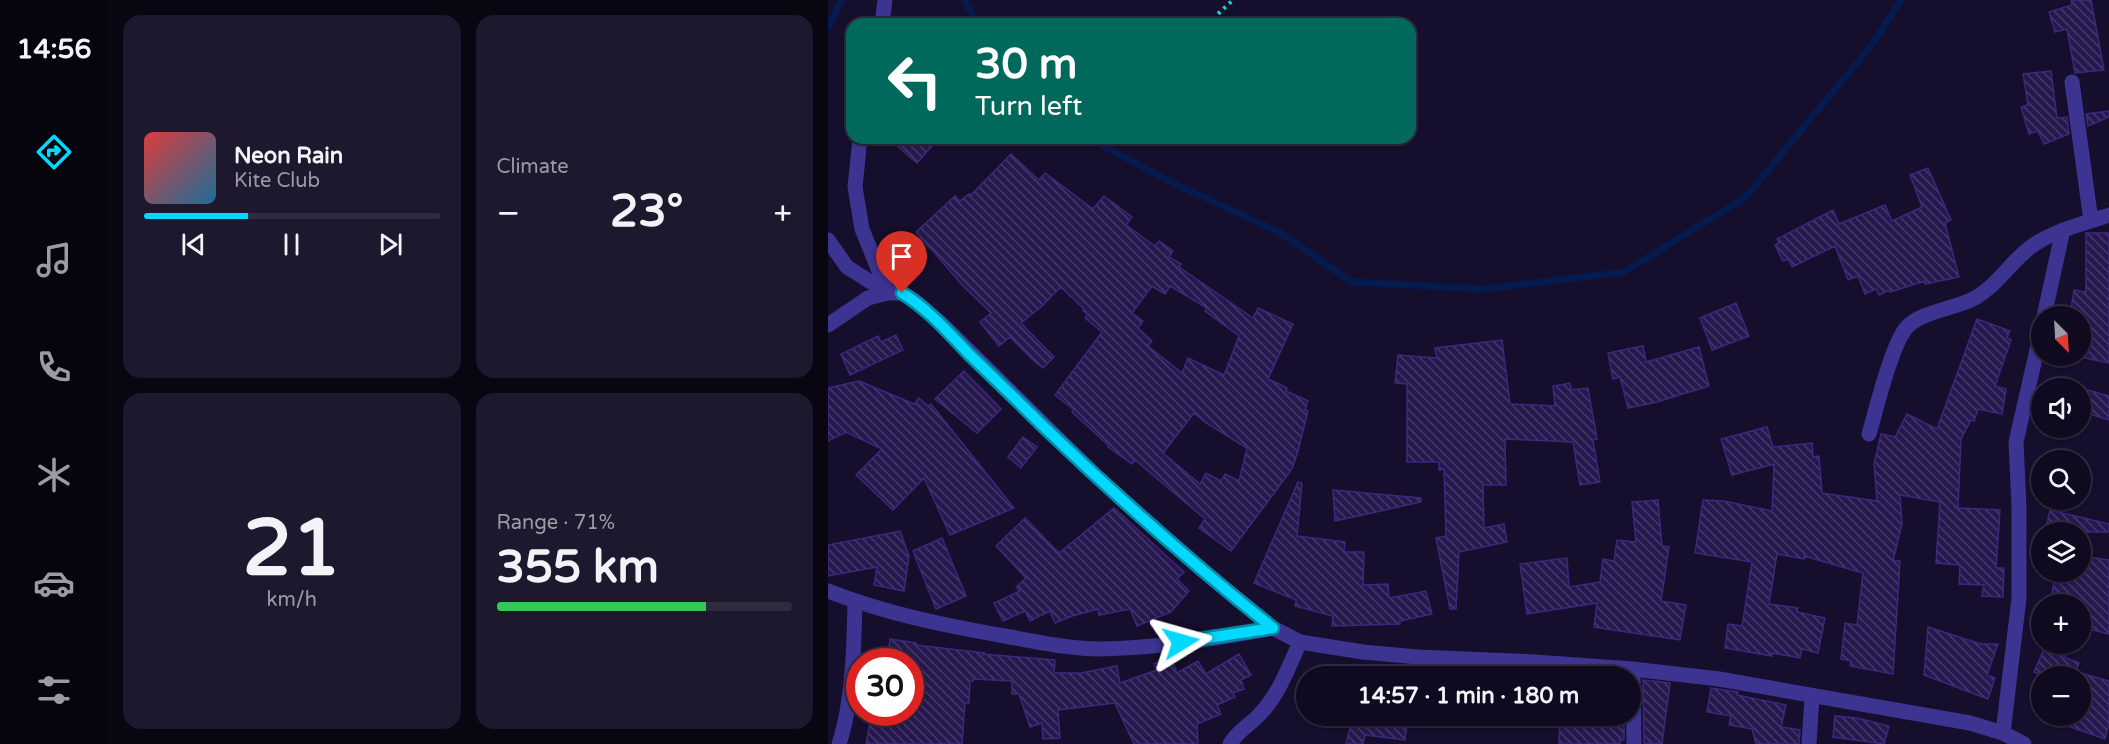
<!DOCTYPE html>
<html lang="en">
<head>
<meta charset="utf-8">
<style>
  :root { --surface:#100a21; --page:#1e182e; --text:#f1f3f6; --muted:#9c9aa5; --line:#302b3f; --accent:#05d8ff }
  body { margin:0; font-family:"Varela Round",sans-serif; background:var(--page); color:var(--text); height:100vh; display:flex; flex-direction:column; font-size:22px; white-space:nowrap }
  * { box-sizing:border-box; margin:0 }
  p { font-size:20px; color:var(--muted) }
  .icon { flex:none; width:33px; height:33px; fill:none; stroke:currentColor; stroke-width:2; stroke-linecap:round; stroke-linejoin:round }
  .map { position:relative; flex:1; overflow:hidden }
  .drawer { display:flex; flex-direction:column; gap:15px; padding:15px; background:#090612; width:720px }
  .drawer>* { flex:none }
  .guide { position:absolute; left:18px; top:18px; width:570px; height:126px; border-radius:18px; box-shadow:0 2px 4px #0004,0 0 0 2px var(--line); background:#00695c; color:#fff; overflow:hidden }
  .needle { width:39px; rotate:156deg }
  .tools { position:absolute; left:1203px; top:306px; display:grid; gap:12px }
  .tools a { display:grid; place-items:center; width:60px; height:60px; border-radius:50%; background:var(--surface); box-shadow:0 2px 4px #0004,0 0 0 2px var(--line); font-size:30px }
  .speed { position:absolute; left:18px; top:648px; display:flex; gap:12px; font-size:30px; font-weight:700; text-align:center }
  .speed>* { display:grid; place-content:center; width:78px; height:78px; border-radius:50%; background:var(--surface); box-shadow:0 2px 4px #0004,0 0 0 2px var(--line); line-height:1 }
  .speed .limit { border:9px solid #d22; background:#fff; color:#111 }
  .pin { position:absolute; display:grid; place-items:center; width:51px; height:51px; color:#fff; margin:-62px -26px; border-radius:50% 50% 50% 0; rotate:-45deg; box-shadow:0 0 6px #0007 }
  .pin .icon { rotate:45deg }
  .me { position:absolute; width:66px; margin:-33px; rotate:82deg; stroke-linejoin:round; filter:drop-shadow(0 0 4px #0008) }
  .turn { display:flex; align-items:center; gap:21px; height:126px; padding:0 30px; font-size:27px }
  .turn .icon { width:78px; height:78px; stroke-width:2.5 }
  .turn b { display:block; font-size:42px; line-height:51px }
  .big { font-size:45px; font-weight:700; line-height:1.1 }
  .drawer .tile { flex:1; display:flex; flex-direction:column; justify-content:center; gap:9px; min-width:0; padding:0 21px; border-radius:18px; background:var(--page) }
  .drawer .dial { align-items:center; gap:0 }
  .dial b { font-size:78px; line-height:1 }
  .song { display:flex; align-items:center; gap:18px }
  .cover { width:72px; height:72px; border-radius:9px; background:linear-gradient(135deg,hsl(0 70% 55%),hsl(200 70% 35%)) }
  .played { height:6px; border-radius:3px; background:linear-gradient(90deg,var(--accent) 35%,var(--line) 35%) }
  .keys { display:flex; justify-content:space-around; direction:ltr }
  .heat { display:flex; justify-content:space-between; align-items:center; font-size:33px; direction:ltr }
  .charge { height:9px; border-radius:4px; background:linear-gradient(90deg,#34c759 71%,var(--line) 0) }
  .drawer .tiles { flex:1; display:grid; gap:15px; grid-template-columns:repeat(2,1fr) }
  .trip { position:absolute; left:468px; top:666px; width:345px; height:60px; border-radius:30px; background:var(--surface); box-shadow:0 2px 4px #0004,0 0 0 2px var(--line); font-weight:700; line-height:60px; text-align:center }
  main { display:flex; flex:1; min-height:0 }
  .tab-bar { display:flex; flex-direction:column; width:108px; justify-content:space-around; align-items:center; background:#06040d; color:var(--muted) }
  .tab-bar .icon { width:42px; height:42px }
  .tab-bar .on { color:var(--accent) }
  .tab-bar b { font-size:27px; color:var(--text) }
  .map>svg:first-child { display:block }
</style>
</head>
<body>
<main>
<nav class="tab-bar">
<b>14:56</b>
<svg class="icon on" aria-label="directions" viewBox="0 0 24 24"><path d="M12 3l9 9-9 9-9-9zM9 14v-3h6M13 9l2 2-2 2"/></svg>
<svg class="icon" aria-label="music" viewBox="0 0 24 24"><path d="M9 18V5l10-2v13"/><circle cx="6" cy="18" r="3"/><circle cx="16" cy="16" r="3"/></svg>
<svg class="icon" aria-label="phone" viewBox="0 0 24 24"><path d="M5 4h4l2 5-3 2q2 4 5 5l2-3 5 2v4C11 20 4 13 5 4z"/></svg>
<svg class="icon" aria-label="climate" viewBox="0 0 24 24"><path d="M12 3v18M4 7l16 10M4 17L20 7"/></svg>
<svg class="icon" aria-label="car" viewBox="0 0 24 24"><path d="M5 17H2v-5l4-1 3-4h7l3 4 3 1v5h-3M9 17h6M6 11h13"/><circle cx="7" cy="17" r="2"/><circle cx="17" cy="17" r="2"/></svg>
<svg class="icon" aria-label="filters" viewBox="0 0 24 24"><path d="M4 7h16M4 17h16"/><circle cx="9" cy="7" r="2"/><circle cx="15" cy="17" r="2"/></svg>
</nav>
<section class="drawer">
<div class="tiles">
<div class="tile">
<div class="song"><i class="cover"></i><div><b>Neon Rain</b><p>Kite Club</p></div></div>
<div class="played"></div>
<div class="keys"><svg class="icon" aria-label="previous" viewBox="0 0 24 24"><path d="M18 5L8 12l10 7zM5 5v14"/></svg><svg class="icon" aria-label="pause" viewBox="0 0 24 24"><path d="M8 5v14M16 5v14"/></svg><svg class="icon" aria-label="next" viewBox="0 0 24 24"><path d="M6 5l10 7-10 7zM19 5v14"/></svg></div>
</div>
<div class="tile"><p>Climate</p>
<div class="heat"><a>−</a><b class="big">23°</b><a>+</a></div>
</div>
<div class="tile dial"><b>21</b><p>km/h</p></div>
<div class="tile"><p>Range · 71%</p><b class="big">355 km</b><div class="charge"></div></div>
</div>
</section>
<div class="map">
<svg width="1281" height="744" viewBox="0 0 1281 744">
  <defs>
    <pattern id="building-back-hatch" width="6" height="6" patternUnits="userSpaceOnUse" patternTransform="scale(1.5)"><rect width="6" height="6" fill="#26184f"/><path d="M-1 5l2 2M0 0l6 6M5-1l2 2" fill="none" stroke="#453969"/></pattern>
  </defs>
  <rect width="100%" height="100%" fill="#150e2c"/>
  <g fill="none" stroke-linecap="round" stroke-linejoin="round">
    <path stroke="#051b4e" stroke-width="7" d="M137,0L149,24
      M0,27L14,0
      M260,138L345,183L451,232L524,282L658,289L796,272L918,197L1046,42L1073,0"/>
  </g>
  <path fill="url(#building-back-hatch)" stroke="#3d277d" stroke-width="1.5" fill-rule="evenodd" d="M1243,0H1263L1276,70L1247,73L1239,29L1227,32L1221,12L1244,5Z
    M1223,71L1229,118L1239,117L1241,134L1216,144L1210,131L1201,134L1193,107L1200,105L1195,74Z
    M1281,111V117L1260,126L1258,114Z
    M60,138H111L89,163Z
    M183,154L211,180L217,173L265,209L276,196L304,217L298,225L327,246L331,241L345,251L341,257L353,264L351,267L425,318L430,308L465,324L440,379L459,388L458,391L480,401L477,410L480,411L470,451L464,469L403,551L371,528L377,519L307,460L304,464L280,447L281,446L244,412L246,410L227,395L274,332L257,318L260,314L255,311L256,309L233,287L213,307L193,323L226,357L215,368L207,362L182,337L171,346L152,322L163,313L134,285L105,251L92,239L93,238L88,232L127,196L132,201L141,194L143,195ZM324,286L337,294L342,286L379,308L377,311L411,336L396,375L360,358L354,373L320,346L324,341L310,328L315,321L304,313ZM366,413L378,423L419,448L411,481L397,474L393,481L378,473L372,484L335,453Z
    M1100,168L1123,220L1117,223L1131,277L1097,284V281L1062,292L1061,290L1051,295L1048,289L1037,294L1030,276L1020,280L1007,246L964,267L960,259L955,261L947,245L951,243L949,239L1005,210L1011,224L1057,205L1064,221L1094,207L1082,175Z
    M1258,233H1281V363L1252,357V316H1242L1246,290L1258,292Z
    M908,303L921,336L884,350L872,318Z
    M1149,319L1182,331L1179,338L1183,340L1167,386L1178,389L1174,414L1150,409L1146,421L1143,420L1133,439L1130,508L1172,510L1168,568H1176L1175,597L1154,596L1156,585L1131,584L1132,565L1108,563L1112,502L1072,495L1074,524L1065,561H1072L1065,674L1022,666L1023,661L1013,659L1017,623L1029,625L1035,573L976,556V559L949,554L941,604L970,608L969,612L997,618L990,653L974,649L972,658L944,653V656L897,648L900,624L914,626L924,562L867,553L875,500L896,501L944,511L946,464L904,475L893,439L939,427L945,447L984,443L985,457L991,456L994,493L1049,501L1046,464L1053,434L1067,437L1079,414L1109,429Z
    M68,335L75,350L22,375L13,354L50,336L53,342Z
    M674,340L682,404L727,406L725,386L742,383L743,390L760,388L769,439L765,440L772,482L752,485L745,442L677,439L678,485H655L656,528L676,524L679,542L631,552L628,609H622L608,538L618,536L616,469L611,470V462H579V384L567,383L570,355L609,358L607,348Z
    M815,346L818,362L871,347L881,386L829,402L800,408L792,377L785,379L780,353Z
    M136,371L173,409L149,433L107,399Z
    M31,381L86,404L91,398L100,406L103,404L186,508L122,535L96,478L65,510L28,475L54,449L18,432L0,441V388Z
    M1252,388L1281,396V420L1252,411Z
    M195,437L209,447L193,468L180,457Z
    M470,482L474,483L469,536L517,542L516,552H536L535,585L560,584L561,598L598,591L604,614L572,621V624L504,626L505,616L467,606L468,600L426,583Z
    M505,490L593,498V502L507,521Z
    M830,500L834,546L841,547L833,601L858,605L852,640L766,627L769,603L699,614L692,564L739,558L741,587L772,582L775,559L786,561L789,540L808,542L804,502Z
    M286,508L356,572L349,579L361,591L343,612L309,626L302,609L271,615L270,609L244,616L227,623L222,611L202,621L197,611L175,621L166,603L192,591L188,587L198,578L168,546L197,518L231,553Z
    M1222,510L1281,524V532H1217Z
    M72,531L81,556L76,591L46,585L49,567L0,576V545Z
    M114,538L138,596L108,609L85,551Z
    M1252,556L1281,560V634L1252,627V604H1223L1227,572H1252Z
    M1100,627L1153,644H1170L1159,675L1167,678L1160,699L1096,675Z
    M62,639L88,643V645L157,653L154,654L227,660L226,673H253L289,666L292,683L329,670L326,664L343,657L349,673L370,661L378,674L411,654L423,675L413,680L416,689L405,693L407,697L389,705L393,714L369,724L370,744H306L287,703L230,710L232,738L215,739L214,723L202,727L191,694H184V681L145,679V681H142L141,703H137L134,744H38L44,712H82V662H59Z
    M1218,644H1242L1236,657L1251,663L1246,676H1217L1206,672Z
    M1252,673L1281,681V723L1277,739L1217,718L1218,716H1252Z
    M815,680L842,683L834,744L816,743Z
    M883,688L910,692L909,695L958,705L953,727L972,730L971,744H928L924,729L901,725L903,716L879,712Z
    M525,716H580L577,740L537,735L535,744H518Z
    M732,716H796V740H792V744H731Z
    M1007,716L1029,718L1061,726L1056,744L1005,737Z"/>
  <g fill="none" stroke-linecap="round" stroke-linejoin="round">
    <path stroke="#22c9c9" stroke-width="4" stroke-dasharray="3 4.5" stroke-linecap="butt" d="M379,24L405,0"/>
    <path stroke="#3c3490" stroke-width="15" d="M54,24L57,0
      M1244,82L1263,221
      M32,138L27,187L34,229L60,293
      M0,240L19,267L60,293
      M1216,316L1235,230
      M0,325L40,298L60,293H74L87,301L116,326L269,477L373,569L445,628L472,642L535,652L590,657L707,662L805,669L891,679L1142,723L1175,733L1196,744
      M1041,434C1048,410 1064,343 1079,327C1094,311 1127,309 1147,298C1170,285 1183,261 1204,246C1227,230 1255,224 1281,215
      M0,591C58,614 120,626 182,637C211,642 242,649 272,649C330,648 389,639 445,628
      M805,669L806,744
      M1175,733L1191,598V508L1188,442L1214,328
      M11,744C25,702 26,646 27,602
      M402,744C410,730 421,726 431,715C451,695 461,666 472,642
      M981,744L984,697"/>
  </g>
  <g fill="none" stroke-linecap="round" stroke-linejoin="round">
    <defs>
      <path id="route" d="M74,293C100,309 120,332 141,354C166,378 191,402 216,427C289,497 366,565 445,628L353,642"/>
    </defs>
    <use href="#route" stroke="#038ca6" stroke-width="15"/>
    <use href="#route" stroke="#05d8ff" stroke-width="10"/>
  </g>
</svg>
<div class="tools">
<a><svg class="needle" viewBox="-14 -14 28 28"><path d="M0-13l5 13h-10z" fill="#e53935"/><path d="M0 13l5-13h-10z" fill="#9c9aa5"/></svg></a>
<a><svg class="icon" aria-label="sound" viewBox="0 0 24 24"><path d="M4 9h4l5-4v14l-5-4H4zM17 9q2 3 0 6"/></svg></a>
<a><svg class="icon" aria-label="search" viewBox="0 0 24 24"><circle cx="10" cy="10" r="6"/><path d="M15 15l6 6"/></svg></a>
<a><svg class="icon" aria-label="layers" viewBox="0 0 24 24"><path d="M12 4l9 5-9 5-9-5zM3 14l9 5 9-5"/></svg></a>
<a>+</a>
<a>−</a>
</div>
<div class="speed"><div class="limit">30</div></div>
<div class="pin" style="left:74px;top:293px;background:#d93025"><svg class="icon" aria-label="arrive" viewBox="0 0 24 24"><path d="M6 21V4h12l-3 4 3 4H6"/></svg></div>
<svg class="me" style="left:353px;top:642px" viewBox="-20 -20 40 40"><path d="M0-17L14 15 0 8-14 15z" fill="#05d8ff" stroke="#fff" stroke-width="4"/></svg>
<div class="trip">14:57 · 1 min · 180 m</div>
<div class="guide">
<div class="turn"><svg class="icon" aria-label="left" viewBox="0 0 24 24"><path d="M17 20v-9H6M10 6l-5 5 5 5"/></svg><div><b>30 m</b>Turn left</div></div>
</div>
</div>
</main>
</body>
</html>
